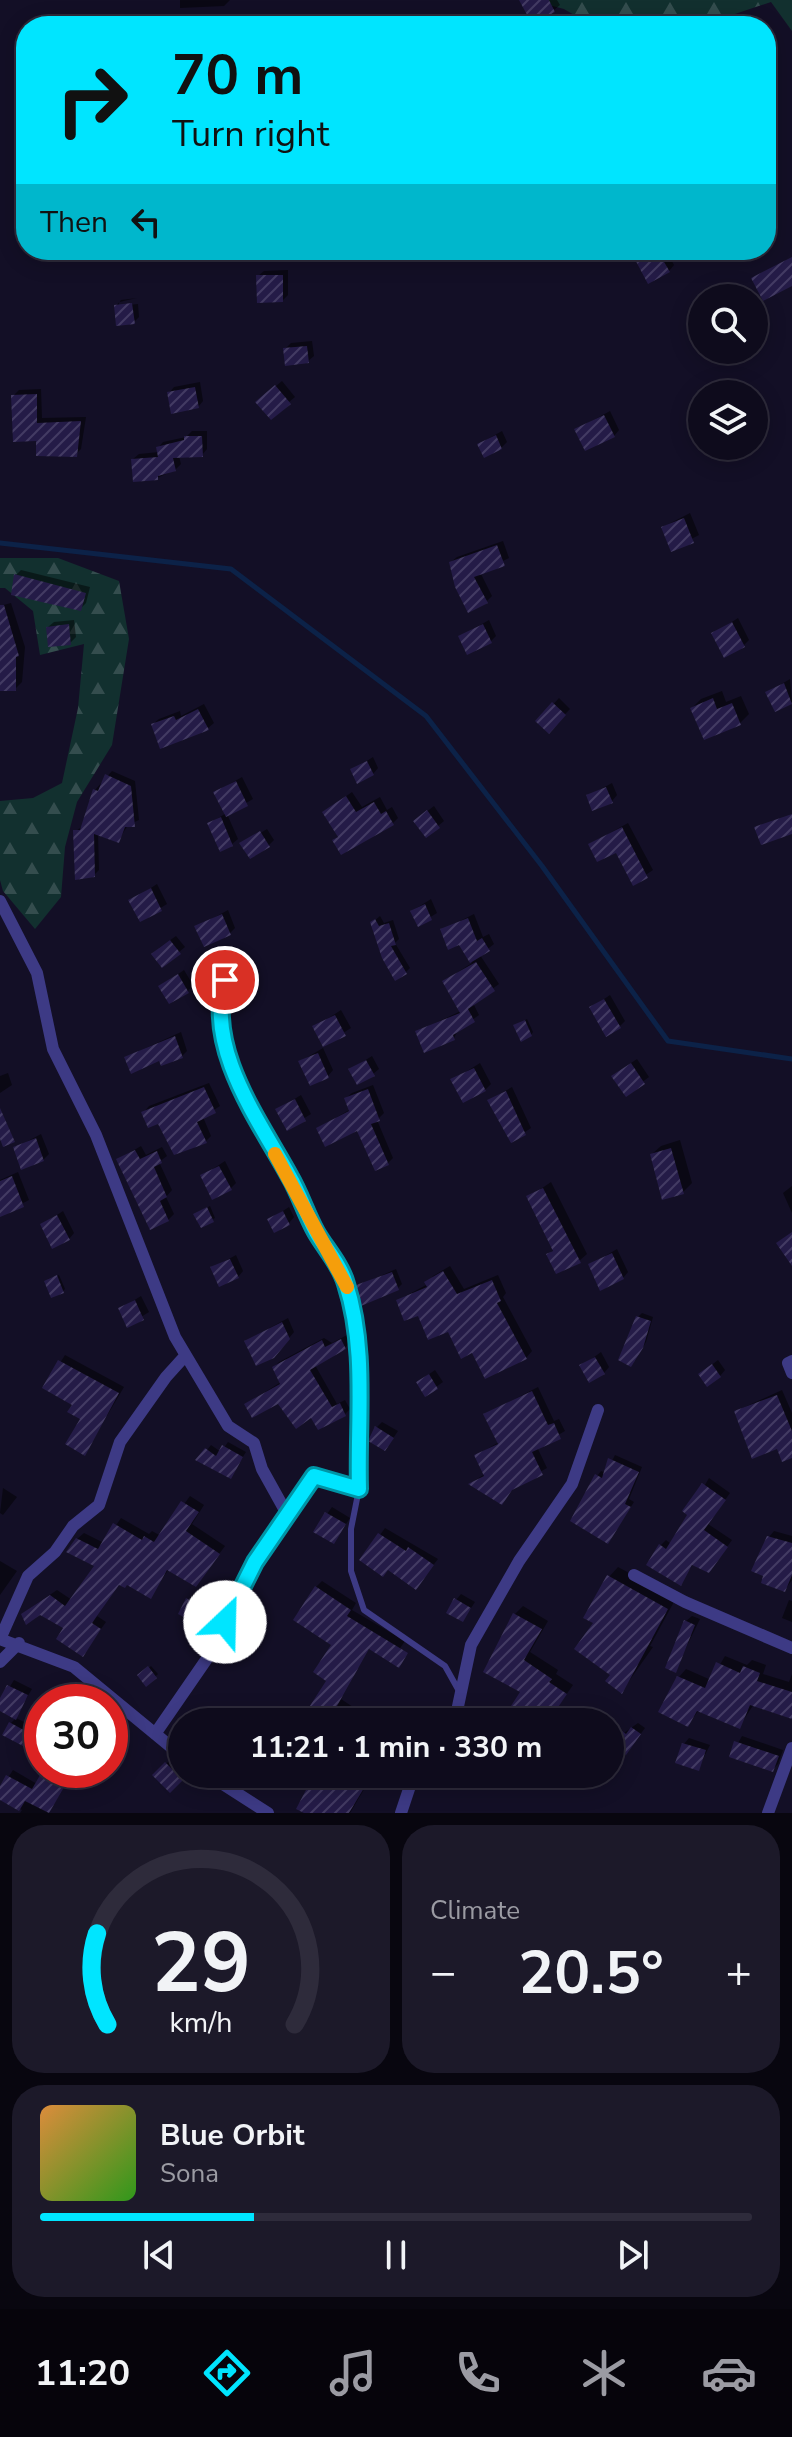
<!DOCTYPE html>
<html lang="en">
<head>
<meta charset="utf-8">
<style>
  :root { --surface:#0e0b1c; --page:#1c1929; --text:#f1f3f6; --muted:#9b9ba3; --line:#2e2b3b; --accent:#00e5ff }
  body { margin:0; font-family:"Nunito Sans",sans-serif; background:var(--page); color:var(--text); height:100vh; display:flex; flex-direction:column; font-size:30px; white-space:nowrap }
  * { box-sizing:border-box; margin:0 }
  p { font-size:26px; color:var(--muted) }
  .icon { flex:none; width:44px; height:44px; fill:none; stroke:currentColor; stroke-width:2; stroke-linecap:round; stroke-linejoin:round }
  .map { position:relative; height:1813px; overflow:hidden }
  .details { display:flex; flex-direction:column; gap:12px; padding:12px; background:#08060f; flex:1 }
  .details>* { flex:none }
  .hud { position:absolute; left:16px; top:16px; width:760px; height:244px; border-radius:32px; box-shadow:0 4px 20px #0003,0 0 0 2px var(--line); background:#00e5ff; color:#111; overflow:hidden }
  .fabs { position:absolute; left:688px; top:284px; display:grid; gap:16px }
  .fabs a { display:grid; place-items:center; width:80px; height:80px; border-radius:50%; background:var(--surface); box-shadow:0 4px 20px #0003,0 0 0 2px var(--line); font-size:40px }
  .speed { position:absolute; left:24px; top:1684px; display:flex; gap:16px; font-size:40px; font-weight:700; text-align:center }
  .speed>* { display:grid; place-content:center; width:104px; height:104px; border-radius:50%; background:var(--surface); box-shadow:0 4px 20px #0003,0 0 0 2px var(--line); line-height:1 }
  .speed .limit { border:12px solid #d22; background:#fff; color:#111 }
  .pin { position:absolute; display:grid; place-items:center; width:68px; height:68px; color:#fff; margin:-34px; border:4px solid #fff; border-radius:50%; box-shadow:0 2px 8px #0007 }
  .me { position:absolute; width:88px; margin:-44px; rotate:24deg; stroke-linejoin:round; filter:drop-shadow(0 0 6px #0008) }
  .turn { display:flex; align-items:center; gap:28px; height:168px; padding:0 24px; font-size:36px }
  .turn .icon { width:104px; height:104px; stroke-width:2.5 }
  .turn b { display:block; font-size:56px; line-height:68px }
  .then { display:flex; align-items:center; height:76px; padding:0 24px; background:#0003; gap:16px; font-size:30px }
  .big { font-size:60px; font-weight:700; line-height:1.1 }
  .details .card { flex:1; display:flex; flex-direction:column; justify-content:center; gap:12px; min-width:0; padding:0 28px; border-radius:32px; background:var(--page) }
  .details .dial { align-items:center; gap:0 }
  .dial svg { height:208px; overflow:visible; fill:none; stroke:var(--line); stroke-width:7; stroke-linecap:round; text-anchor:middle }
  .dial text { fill:var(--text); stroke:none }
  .song { display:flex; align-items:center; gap:24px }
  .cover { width:96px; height:96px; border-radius:12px; background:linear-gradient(135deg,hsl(30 70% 55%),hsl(110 70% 35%)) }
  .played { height:8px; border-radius:4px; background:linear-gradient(90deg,var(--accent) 30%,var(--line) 30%) }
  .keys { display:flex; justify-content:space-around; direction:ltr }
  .heat { display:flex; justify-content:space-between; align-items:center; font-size:44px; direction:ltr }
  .details .tiles { flex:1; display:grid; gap:12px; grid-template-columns:1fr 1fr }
  .card:last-child { grid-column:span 2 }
  .trip { position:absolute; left:168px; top:1708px; width:456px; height:80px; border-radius:40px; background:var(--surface); box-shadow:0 4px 20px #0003,0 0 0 2px var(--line); font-weight:700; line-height:80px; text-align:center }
  .tab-bar { display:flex; height:128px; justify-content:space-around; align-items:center; background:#06040b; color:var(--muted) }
  .tab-bar .icon { width:56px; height:56px }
  .tab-bar .selected { color:var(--accent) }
  .tab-bar b { font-size:36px; color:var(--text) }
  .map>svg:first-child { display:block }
</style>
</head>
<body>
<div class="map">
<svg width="792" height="1813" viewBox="0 0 792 1813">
  <defs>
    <pattern id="forest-firs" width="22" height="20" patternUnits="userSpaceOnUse" patternTransform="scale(2)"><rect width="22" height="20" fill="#12302f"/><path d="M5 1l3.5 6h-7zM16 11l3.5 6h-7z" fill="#344d4e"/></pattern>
    <pattern id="building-hatch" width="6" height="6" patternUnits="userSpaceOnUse" patternTransform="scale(2)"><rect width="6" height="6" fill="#241b47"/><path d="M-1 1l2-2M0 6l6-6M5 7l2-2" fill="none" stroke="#433b63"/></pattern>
  </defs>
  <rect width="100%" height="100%" fill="#130f26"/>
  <path fill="url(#forest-firs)" d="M530,0H792V31L771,2L699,26H593L564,9Z
    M0,558H58L119,581L129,639L112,745L77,802L65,847L61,897L35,929L3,891L0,880V801L33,798L62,783L78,708L84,644L40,655L33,611L5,588H0Z"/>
  <path fill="#0007" d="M180,0H230L224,6L180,8Z
    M526,0H557L560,5L554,10Z
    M386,19H408V26H380Z
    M280,250H306L280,255Z
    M520,250H546L524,260Z
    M632,250H666L674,265L669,271Z
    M288,270V295L283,300L258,276L264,271Z
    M137,298L119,302V306L138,304L139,317L134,322L116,306L121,300Z
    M312,341L314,356L308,361L285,349L291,343Z
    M282,381L295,397L289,402L264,396Z
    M200,382L203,401L198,407L169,393L174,387Z
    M41,389L42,418L86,417L81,449L76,454L38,439L13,396L19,390Z
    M610,411L619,430L614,436L577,429Z
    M192,431H207V449L202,455L179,456L181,464L175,470L157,478L133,459L139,454L159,452L158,448L163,442L186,437Z
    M502,431L507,442L501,448L479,444Z
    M690,513L699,535L672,549L663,527Z
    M503,541L509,558L480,572L492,596L487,601L451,562L457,557Z
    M21,570L90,587L86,603L80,609L16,575Z
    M11,603L25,647L22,682L15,689H0V606Z
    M738,618L749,640L744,645L713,634Z
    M74,620L76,637L70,643L48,627L54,622Z
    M489,620L496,636L490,642L461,636Z
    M790,679L792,702L776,709L768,692Z
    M722,691L726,702L741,696L749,714L740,723L692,708L701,699Z
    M559,698L570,709L549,731L538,721Z
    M204,704L214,723L208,728L153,724L159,719L180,711L181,716Z
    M373,757L378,768L373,774L353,770Z
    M112,771L135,781L139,820L128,825L118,841L98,833L99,870L94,875L76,831L83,826L95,790Z
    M242,777L253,799L227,814L238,839L232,844L210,824L226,813L216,792Z
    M612,783L617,795L612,801L588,796Z
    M352,792L362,807L380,797L387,810L392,807L398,818L393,823L335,840L340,835L324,812Z
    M434,806L444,821L427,835L421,816Z
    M628,823L653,870L634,883L616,850L590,844Z
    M267,829L274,840L268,846L246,842Z
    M157,884L167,904L141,920L131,901Z
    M431,899L437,913L419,924L412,911Z
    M228,910L235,928L230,933L197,927Z
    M474,914L483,937L489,934L494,944L480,955L499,984L473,1003L479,1015L458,1030L454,1038L418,1031L461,1011L444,981L472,963L460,943L442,930Z
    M380,916L384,923L393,920L399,939L395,943L410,968L406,972L373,922Z
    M176,936L185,947L179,952L159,948Z
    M184,970L193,985L188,991L161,986Z
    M610,995L625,1021L620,1026L591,1008Z
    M341,1010L351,1028L324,1045L315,1027Z
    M527,1019L533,1032L531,1035L518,1024Z
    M181,1032L187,1051L182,1056L126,1057Z
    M323,1048L333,1070L328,1076L301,1061Z
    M372,1056L379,1069L373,1074L351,1069Z
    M637,1059L649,1077L626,1094L619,1071Z
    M480,1063L491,1084L485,1090L453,1080Z
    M8,1073L12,1085L0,1093V1076Z
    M209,1083L220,1106L203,1117L211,1136L206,1141L144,1112L149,1106Z
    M373,1085L384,1113L377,1120L393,1158L388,1163L358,1128H318L351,1109L346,1098L352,1093Z
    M512,1087L531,1128L512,1141L490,1100Z
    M301,1095L311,1114L288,1128L278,1109Z
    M41,1134L49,1154L43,1160L15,1148Z
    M680,1140L692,1183L683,1192L652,1154L661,1146Z
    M141,1146L146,1155L162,1147L167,1156L159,1162L172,1190L166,1197L174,1214L168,1220L119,1159Z
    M225,1161L236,1183L230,1189L202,1176Z
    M18,1172L29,1200L0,1215V1180Z
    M551,1182L587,1254L579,1261L549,1254L554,1249L529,1197Z
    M792,1186V1213L783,1193Z
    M210,1206L215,1218L201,1226L198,1212Z
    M289,1207L294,1217L289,1223L269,1220Z
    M63,1211L74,1233L69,1239L42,1225Z
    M617,1249L628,1272L623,1278L590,1265Z
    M236,1255L243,1271L238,1277L213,1268Z
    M450,1266L464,1289L498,1275L506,1293L503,1297L532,1351L526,1358L473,1350L449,1329L398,1300L428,1284L433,1276Z
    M396,1269L402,1284L398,1288L358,1286Z
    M59,1275L65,1289L63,1291L48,1279Z
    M141,1296L149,1312L128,1325L120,1309Z
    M642,1313L653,1317L646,1342L635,1361L638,1317Z
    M288,1318L294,1332L279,1350L246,1341Z
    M347,1335L350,1342L345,1348L315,1365L337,1404L345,1400L350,1409L345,1414L312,1415L278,1401L246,1404L281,1382L274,1367L279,1362L324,1338L332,1343Z
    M601,1352L609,1367L604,1373L582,1366Z
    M65,1355L124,1387L85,1453L82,1419L75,1404L45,1387Z
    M718,1360L725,1370L720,1376L700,1374Z
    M435,1370L443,1382L426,1394L418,1382Z
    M538,1387L554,1421L559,1419L565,1431L537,1447L547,1468L514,1486L502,1502L471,1483L485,1474L477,1455L499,1442L486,1414Z
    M782,1390L792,1413V1456L736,1411Z
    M382,1422L398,1431L390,1443L377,1427Z
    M228,1442L246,1452L230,1477L207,1450L211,1445L221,1452Z
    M615,1455L642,1467L629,1499L634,1502L608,1542L597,1476L601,1471L606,1473Z
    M709,1478L730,1493L708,1524L732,1540L714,1565L694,1563L680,1583L660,1546L666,1540L671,1544Z
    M3,1488L17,1497L3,1515L0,1513Z
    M190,1496L204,1505L192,1524L225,1546L202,1577L169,1569L150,1596L127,1583H120L97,1616L106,1622L83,1654L66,1628L29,1609L57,1590L72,1600L97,1565L77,1539L84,1533L104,1543L121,1518L149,1534L152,1531L161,1536Z
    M332,1507L350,1518L334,1542L315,1531Z
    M385,1528L438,1559L421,1581L362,1560Z
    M774,1531L792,1536V1580L785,1590L769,1537Z
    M0,1561L17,1571L0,1595Z
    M618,1567L676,1598L650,1646L653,1647L622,1691L612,1674L609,1577Z
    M322,1581L356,1603L352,1610L405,1641L396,1654L370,1647L341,1699L359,1711L351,1722H323L334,1644L316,1587Z
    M194,1593L216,1605L202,1625L180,1614Z
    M461,1594L475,1602L463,1620L456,1600Z
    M789,1600L792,1601V1622L782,1618Z
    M523,1606L548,1621L530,1652L558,1670L556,1674L573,1685L547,1722H538L523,1692L515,1614Z
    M692,1616L700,1619L675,1670L686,1621Z
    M725,1656L747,1665L752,1660L766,1665L763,1674L789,1682L792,1674V1716L754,1704L739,1727L699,1710L688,1725L679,1677L686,1669L711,1680Z
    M151,1666L158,1674L147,1684L140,1676Z
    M14,1680L32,1689L15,1717L0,1709V1703Z
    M273,1710L290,1722H263Z
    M16,1718L42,1731V1758L35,1754L36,1751L11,1723Z
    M638,1723L645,1728L631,1747L624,1733Z
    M742,1736L783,1750L778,1764L772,1770L731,1756Z
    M689,1738L710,1745L698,1769L684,1744Z
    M172,1758L182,1768V1774H186L170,1790L155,1775Z
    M13,1770L37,1784L45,1770H57L70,1778L48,1813H20L22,1810L0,1797V1790Z
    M290,1774H368L372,1776L350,1813H307L310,1787Z"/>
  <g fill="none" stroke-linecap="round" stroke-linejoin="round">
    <path stroke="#0c2248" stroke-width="5" d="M0,543L231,569L426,716L542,866L668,1041L792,1059"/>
  </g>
  <path fill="url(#building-hatch)" d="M519,0H549L555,12L532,24Z
    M630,250H657L670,272L648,284Z
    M792,257V286L763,301L751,278Z
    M256,275H283V302L257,303Z
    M132,303L135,324L116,326L114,305Z
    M307,346L309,363L285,366L283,348Z
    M275,385L291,404L271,420L255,402Z
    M195,387L199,408L171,414L167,392Z
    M37,394V423L81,421L77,457L36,456V441L13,442L11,395Z
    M604,415L615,437L585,451L574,429Z
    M496,435L502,449L484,458L477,444Z
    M184,436H202L203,457L173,458L176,471L158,476V480L133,482L131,459L158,457L156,447L184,440Z
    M684,518L694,543L671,552L661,527Z
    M497,545L505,566L474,577L488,603L468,613L455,587L449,562Z
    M14,574L86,593L81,611L11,595Z
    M0,605H4L19,656L16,657V691H0Z
    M732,622L745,647L724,658L711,633Z
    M69,624L71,645L48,647L46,627Z
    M483,624L492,643L467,655L458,636Z
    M784,683L792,704L775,712L765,692Z
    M713,698L717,709L732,703L741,725L704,740L690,708Z
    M552,702L566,715L549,734L535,721Z
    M198,709L209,730L160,749L151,724L174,716L176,720Z
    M367,761L374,775L357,784L350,769Z
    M105,774L131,786L135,827H125L119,843L94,834L95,877L75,880L73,830H80L93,789L98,791Z
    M236,781L248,806L226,817L213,792Z
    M606,787L613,803L592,811L586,795Z
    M346,796L356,812L374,802L381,814L386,811L394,825L341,855L332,840L338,837L322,812Z
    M427,810L440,828L426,838L413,821Z
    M792,814V834L761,845L754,827Z
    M221,817L233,846L220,852L207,823Z
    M622,827L648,878L633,886L616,853L597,862L588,844Z
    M260,831L270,847L250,859L239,843Z
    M151,888L162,911L140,922L128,900Z
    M425,904L432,920L418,927L410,911Z
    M222,914L231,935L204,947L194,926Z
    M468,918L477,941L482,938L490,951L470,963L459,945L448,950L440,929Z
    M375,919L379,926L389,923L396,945L391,946L407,974L395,981L382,958L370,922Z
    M170,940L181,954L162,968L151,954Z
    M476,962L495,991L465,1011L468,1009L475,1022L453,1035L455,1040L424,1053L415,1031L460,1013L442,981Z
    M178,974L189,993L169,1004L158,986Z
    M604,999L621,1028L606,1037L589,1007Z
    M335,1015L346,1036L323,1047L312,1026Z
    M525,1020L532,1036L521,1042L513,1025Z
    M175,1036L183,1058L161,1066L159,1061L131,1074L124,1057Z
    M318,1053L329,1078L310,1086L298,1061Z
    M366,1060L375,1076L357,1085L348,1069Z
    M631,1063L645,1084L626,1097L611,1076Z
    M474,1068L486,1091L463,1103L450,1079Z
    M204,1087L216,1113L197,1122L207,1143L174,1155L158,1124L148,1128L141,1112Z
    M368,1089L380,1121L371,1124L389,1165L375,1171L357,1131L325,1147L316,1128L349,1111L344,1098Z
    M506,1091L526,1135L511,1143L487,1100Z
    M295,1099L306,1121L287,1131L275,1109Z
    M0,1108L15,1142L3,1147L0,1139Z
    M36,1138L44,1161L21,1170L13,1147Z
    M671,1148L684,1194L662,1200L650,1154Z
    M135,1150L140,1159L157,1151L162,1163L154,1167L167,1197L160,1201L169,1221L150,1230L116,1159Z
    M219,1166L232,1190L212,1200L200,1175Z
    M12,1176L24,1207L0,1217V1181Z
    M543,1188L581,1263L556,1274L546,1254L553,1251L526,1196Z
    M207,1207L214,1222L201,1228L193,1214Z
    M283,1211L290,1225L274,1233L267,1219Z
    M57,1215L70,1240L52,1249L40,1224Z
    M792,1232V1266L776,1243Z
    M612,1253L624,1279L600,1291L588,1264Z
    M230,1259L239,1278L219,1287L210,1267Z
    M443,1271L457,1294L492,1280L501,1301L497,1303L527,1359L485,1379L472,1353L461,1359L448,1332L428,1340L418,1316L404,1321L396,1300L427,1287L424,1282Z
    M392,1272L399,1290L361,1306L356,1285Z
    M57,1275L64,1293L51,1298L44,1281Z
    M135,1300L144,1320L127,1328L118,1308Z
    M636,1316L651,1321L643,1348L631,1367L618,1360Z
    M282,1322L290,1339L274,1358L256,1366L244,1341Z
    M341,1339L346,1349L310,1370L332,1407L340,1403L346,1416L318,1430L311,1418L296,1429L278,1404L252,1418L244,1404L280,1384L272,1367L322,1340L325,1347Z
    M595,1357L605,1374L589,1383L579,1365Z
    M58,1360L119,1393L85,1456L65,1444L80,1419L67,1412L72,1405L42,1388Z
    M712,1364L721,1377L707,1387L698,1374Z
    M429,1374L438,1389L425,1397L416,1382Z
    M532,1391L548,1425L554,1423L561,1439L532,1452L543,1475L512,1490L502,1505L468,1484L484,1476L474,1455L498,1444L483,1414Z
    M777,1395L792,1431V1458L782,1462L777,1449L752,1459L734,1411Z
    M375,1426L394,1438L385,1451L368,1441Z
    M222,1445L243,1457L231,1479L195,1460L205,1448L216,1456Z
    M608,1458L639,1472L625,1504L631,1507L608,1544L570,1521L595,1474L602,1478Z
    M702,1483L726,1500L704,1530L728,1547L709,1573L692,1565L681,1586L646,1565L659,1544L666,1549L687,1515L682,1511Z
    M181,1501L199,1512L186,1531L220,1554L196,1587L167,1570L151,1599L127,1585L125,1588L119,1585L92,1623L101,1629L83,1657L56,1639L63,1628L40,1615L26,1625L21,1614L50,1595L65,1606L94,1566L66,1552L76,1538L98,1549L113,1523L142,1540L144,1536L154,1542Z
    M325,1512L346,1524L334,1544L313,1532Z
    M378,1533L406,1551L408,1547L434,1565L416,1590L388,1570L383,1577L359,1560Z
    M767,1536L792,1543V1575L785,1592L761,1583L763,1576L751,1571Z
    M607,1575L668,1609L622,1694L605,1681L610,1675L574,1649L593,1623L583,1618Z
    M315,1586L351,1610L347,1616L408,1653L399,1668L369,1649L337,1706L361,1722H322L306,1712L326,1681L313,1672L331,1645L293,1620Z
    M186,1598L212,1611L203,1627L178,1614Z
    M454,1598L471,1608L463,1622L446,1613Z
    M513,1613L542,1629L524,1660L552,1679L549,1682L567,1694L548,1722H535L511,1706L520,1692L483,1672Z
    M684,1620L695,1625L676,1673L665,1668Z
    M716,1662L740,1673L743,1666L760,1673L757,1681L792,1692V1719L750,1705L740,1729L697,1711L688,1727L658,1712L677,1676L705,1688Z
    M148,1666L157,1678L146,1687L137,1675Z
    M7,1685L28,1695L16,1720L0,1711V1698Z
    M9,1722L42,1740V1756L2,1735Z
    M631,1727L641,1734L626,1755L612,1745L622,1731L626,1734Z
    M734,1741L779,1756L773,1772L729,1757Z
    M682,1743L706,1750L699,1771L675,1763Z
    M165,1762L183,1780L170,1793L152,1775Z
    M43,1770H56L52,1777L66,1784L49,1813L25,1801L19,1811L0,1800V1786L6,1775L32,1789Z
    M250,1774H282L272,1788Z
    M286,1774H353L367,1783L349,1813H304L296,1809L307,1788Z"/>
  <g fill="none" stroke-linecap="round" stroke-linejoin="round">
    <path stroke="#3d3a85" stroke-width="6" d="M359,1489L351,1529V1571L364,1610L445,1666L459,1691"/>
    <path stroke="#3d3a85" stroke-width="12" d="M0,901L37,973L53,1049L96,1135L175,1337L228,1426L254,1443L262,1469L287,1514L235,1597L215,1647L155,1734
      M225,980C205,1048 259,1120 290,1176C300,1194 306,1214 316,1232C325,1248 341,1265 346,1284C367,1349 358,1421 359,1489L314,1476L287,1514
      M792,1361L788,1363L792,1373
      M634,1575L685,1602L792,1648
      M0,1639L28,1576L55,1552L73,1526L99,1505L120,1442L166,1377L185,1356
      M0,1639L74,1667L182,1756
      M0,1662L19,1643
      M449,1722L457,1711L471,1645L519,1561L572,1484L598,1410
      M207,1774L268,1813
      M401,1813L414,1774
      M768,1813L792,1748"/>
  </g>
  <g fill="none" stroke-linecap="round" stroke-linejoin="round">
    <defs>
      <path id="route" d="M225,980C205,1049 259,1120 290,1177C300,1194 306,1214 316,1232C325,1248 341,1265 346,1284C367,1349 357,1421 359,1489L314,1476L255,1562L225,1622"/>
    </defs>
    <use href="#route" stroke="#0095a6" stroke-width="20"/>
    <use href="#route" stroke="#00e5ff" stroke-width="14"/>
    <path stroke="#f59e0b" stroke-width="14" d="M275,1154L347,1287"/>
  </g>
</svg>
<div class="fabs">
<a><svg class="icon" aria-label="search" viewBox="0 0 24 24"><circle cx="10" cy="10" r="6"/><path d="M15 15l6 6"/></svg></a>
<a><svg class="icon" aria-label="layers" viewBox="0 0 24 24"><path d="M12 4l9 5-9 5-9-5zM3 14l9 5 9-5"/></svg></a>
</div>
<div class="speed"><div class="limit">30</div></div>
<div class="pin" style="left:225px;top:980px;background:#d93025"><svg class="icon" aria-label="arrive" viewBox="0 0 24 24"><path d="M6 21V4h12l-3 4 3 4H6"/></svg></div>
<svg class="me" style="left:225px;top:1622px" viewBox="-20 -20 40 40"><circle r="19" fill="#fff"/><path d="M0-13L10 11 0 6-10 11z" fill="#00e5ff"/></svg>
<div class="trip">11:21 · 1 min · 330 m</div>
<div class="hud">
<div class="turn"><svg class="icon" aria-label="right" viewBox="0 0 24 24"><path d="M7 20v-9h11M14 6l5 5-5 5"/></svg><div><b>70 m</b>Turn right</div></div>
<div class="then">Then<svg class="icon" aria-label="left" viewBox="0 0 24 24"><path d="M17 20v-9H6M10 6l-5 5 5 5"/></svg></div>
</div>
</div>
<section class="details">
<div class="tiles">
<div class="card dial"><svg viewBox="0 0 100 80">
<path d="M14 69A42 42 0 1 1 86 69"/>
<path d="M14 69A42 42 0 0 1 10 34" stroke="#00e5ff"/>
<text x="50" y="56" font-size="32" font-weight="700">29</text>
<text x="50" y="72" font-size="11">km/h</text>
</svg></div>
<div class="card"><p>Climate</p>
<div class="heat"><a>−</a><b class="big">20.5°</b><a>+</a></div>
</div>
<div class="card">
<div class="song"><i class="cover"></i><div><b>Blue Orbit</b><p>Sona</p></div></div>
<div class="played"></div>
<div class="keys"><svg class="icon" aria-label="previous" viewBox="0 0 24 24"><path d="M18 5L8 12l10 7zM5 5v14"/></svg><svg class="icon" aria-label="pause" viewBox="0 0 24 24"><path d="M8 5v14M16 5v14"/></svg><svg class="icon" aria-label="next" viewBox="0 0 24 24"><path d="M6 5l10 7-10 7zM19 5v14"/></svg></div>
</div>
</div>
</section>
<nav class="tab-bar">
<b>11:20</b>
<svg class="icon selected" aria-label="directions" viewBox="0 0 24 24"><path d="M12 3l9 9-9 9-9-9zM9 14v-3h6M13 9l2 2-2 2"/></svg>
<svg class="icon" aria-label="music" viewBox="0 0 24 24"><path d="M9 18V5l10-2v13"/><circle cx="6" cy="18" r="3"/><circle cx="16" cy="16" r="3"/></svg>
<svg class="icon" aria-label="phone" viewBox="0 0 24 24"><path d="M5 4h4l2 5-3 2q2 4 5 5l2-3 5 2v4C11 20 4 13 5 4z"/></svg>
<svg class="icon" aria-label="climate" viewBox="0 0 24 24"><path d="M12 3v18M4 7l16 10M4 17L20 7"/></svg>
<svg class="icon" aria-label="car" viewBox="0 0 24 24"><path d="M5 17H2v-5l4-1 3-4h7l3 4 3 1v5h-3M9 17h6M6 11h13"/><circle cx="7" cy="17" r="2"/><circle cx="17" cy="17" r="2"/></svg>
</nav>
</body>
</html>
